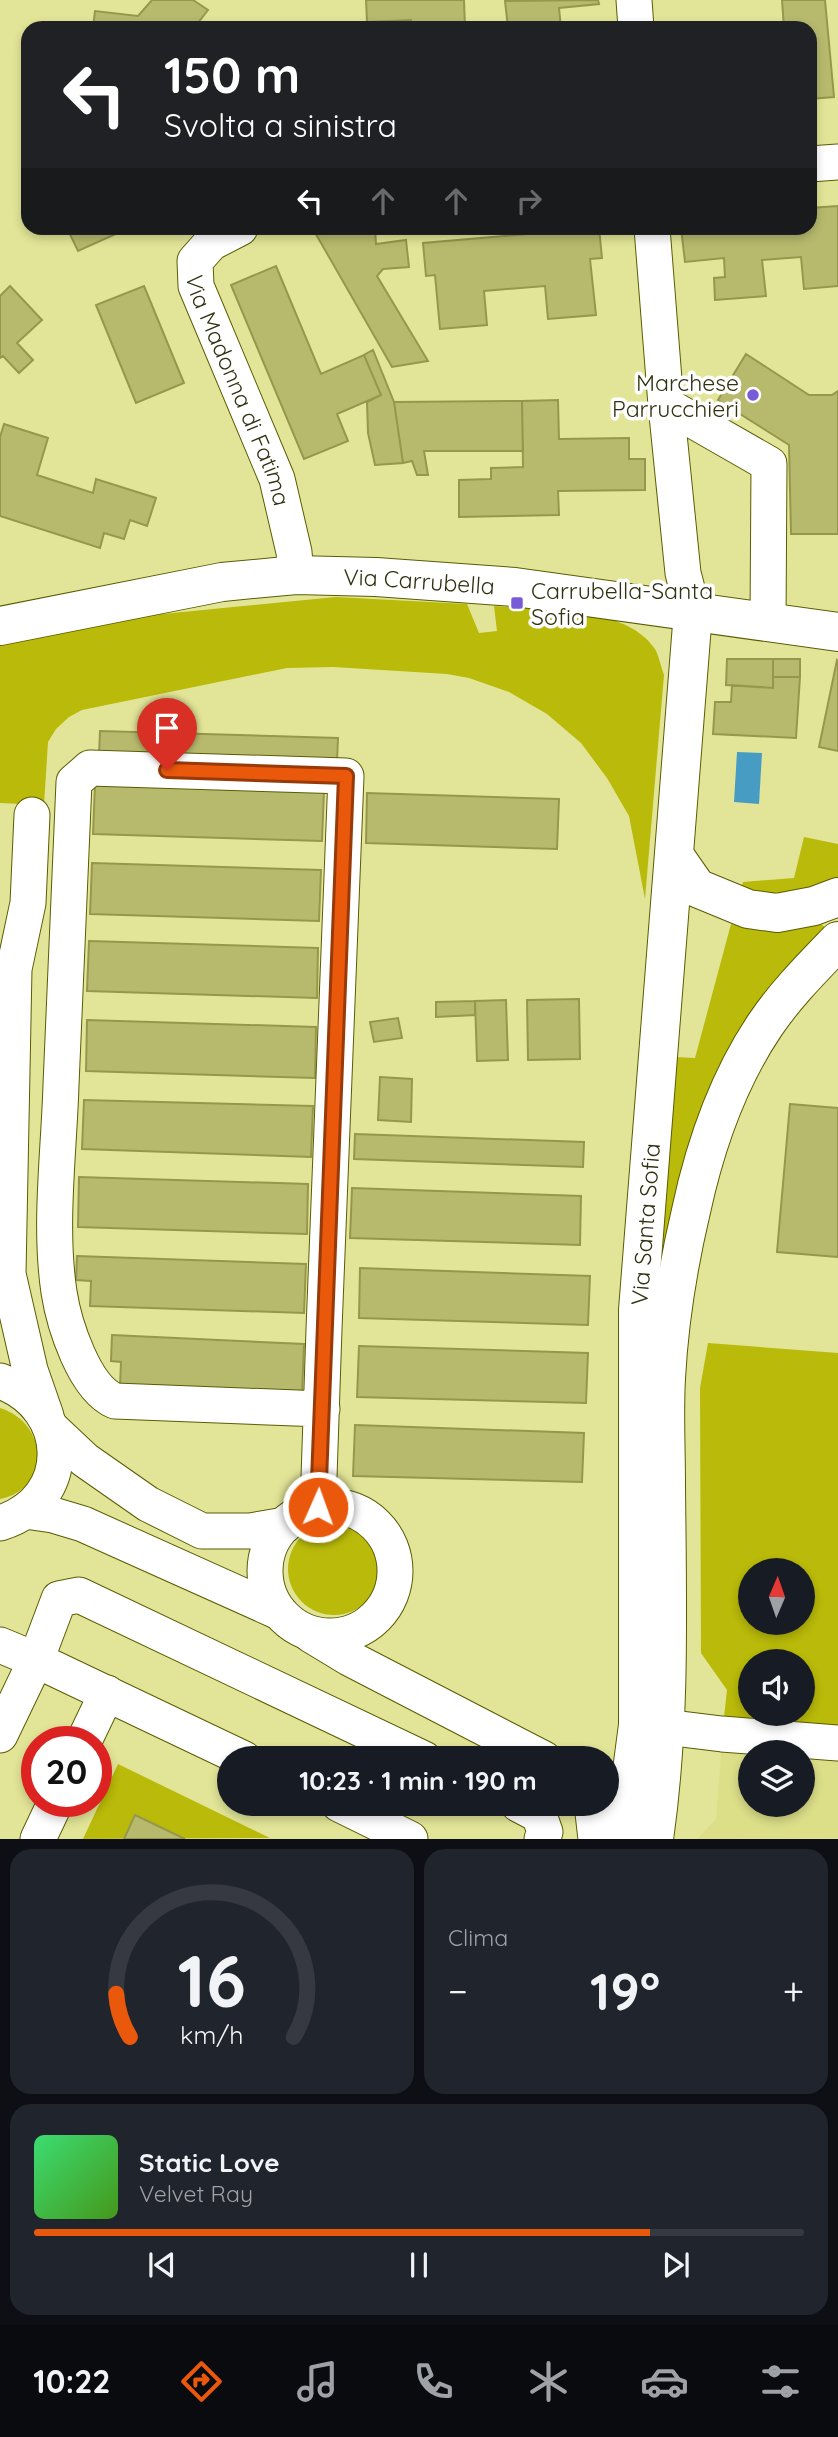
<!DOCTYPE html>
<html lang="it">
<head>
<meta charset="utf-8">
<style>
  :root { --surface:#171b24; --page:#20242c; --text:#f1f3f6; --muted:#9ea1a6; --line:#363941; --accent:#ea580c }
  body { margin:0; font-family:Quicksand,sans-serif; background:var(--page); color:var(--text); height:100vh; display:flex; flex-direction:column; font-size:26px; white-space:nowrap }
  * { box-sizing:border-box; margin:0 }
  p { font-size:23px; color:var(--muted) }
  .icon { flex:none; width:38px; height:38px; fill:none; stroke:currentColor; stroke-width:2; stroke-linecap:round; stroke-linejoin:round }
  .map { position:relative; height:1839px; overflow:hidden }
  .sheet { display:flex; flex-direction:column; gap:10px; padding:10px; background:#0d0f14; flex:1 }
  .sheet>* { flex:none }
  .banner { position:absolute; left:21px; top:21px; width:796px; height:214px; border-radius:21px; box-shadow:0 4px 10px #0003; background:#202124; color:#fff; overflow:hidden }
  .needle { width:46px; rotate:2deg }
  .tools { position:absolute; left:738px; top:1558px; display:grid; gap:14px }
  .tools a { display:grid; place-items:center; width:77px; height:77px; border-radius:50%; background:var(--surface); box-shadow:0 4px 10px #0003; font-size:35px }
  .speed { position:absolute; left:21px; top:1726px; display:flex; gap:14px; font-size:35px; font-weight:700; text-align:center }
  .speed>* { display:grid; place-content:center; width:91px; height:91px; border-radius:50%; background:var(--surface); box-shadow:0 4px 10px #0003; line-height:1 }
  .speed .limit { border:10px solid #d22; background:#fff; color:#111 }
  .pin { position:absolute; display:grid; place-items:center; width:60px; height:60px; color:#fff; margin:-72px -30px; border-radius:50% 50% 50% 0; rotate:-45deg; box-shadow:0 0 7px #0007 }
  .pin .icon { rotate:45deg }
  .me { position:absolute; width:77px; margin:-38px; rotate:2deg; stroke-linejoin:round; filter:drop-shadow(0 0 5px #0008) }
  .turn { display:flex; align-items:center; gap:24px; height:147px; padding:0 28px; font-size:32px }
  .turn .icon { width:91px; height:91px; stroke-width:2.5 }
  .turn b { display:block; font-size:49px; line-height:60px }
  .lanes { display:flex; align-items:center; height:66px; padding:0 28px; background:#0003; justify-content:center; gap:35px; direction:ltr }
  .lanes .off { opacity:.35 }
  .big { font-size:52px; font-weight:700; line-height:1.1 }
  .sheet .tile { flex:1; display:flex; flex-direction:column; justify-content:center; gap:10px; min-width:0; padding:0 24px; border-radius:21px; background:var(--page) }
  .sheet .dial { align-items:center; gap:0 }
  .dial svg { height:182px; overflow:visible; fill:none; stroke:var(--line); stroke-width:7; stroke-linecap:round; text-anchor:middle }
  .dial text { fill:var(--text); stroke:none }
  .song { display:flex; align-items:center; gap:21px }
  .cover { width:84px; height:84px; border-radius:10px; background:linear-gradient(135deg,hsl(140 70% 55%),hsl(100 70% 35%)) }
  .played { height:7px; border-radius:4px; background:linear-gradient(90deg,var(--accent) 80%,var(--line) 80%) }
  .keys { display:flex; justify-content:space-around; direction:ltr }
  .heat { display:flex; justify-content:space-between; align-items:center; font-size:38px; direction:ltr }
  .sheet .tiles { flex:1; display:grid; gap:10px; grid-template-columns:1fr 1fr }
  .tile:last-child { grid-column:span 2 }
  .trip { position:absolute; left:217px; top:1746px; width:402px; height:70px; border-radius:35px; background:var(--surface); box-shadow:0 4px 10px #0003; font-weight:700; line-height:70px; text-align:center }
  .tab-bar { display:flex; height:112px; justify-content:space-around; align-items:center; background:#090b0e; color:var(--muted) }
  .tab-bar .icon { width:49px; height:49px }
  .tab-bar .active { color:var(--accent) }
  .tab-bar b { font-size:32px; color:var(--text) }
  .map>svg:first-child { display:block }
</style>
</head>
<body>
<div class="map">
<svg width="838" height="1839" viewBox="0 0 838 1839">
  <rect width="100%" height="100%" fill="#e2e597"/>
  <path fill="#dcdf88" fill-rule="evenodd" d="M724,1717L838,1726V1838L697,1839L716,1819ZM751,1752H803V1804H751Z"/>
  <path fill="#b9ba09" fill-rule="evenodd" d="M336,597L467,604L479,633L497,631L494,606C541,610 626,605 655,649C659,656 661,667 664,675L645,899L629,816L607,778L581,743L547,714L509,692L469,678L447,674L333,667L287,668L82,710L69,717L56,729L48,742L44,805L0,803V643L122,618Z
    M804,837L838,844V886L799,897L740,892L743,882L794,878Z
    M818,922L825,927L788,967L655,1311L675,1057L695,1058L731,924L750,928Z
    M708,1343L838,1353V1726L724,1717L727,1690L701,1653L700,1388ZM751,1570H803V1622H751ZM751,1661H803V1713H751Z
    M0,1408C49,1423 51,1489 0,1499Z
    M288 1569a46 46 0 1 1 92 0a46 46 0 1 1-92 0Z
    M118,1764L270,1838L83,1839Z"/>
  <path fill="#469cc3" d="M737,752L762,753L759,804L734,802Z"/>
  <path fill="#b7ba6d" stroke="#96974c" stroke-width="2" d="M152,0H193L208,10L194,28H93L95,11L138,16Z
    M366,0H464L465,28H411V20L367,22Z
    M598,0L599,4L559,8L561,28H508L505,1Z
    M782,0H825L834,97L810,99V28H784Z
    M838,206V286L804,289L801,257L762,260L766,296L715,300L714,278L725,277L724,258L685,262L681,228H810V208Z
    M67,228H116L118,233L78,251Z
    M325,228H375L376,244L406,240L409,267L383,269L377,276L428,361L392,367L313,229Z
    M599,228L602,258L590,259L596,315L548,319L545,286L484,291L487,325L440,329L435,275L426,276L423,243Z
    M276,266L321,374L364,355L381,395L337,414L348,441L304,459L231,285Z
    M10,286L42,320L17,343L33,360L19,373L3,356L0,358V296Z
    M144,286L184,383L136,403L96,305Z
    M373,350L394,402L403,463L375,465L368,433L367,402L381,395L364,355Z
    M746,354L809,395H832L838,391V534H791L789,445L718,400Z
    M558,400L559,439L629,438V459H645V490L558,491L559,515L459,517V480L491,479V468L523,467L522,401Z
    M522,401L523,451H424L428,475H417L412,461L403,463L394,402Z
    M4,424L48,438L37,475L93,493L96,479L156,498L147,526L130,520L124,539L104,533L100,548L0,516V437Z
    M727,659H773V688L726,685Z
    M773,659H800V677H773Z
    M837,660L838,661V751L819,747Z
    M773,677H800L796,738L713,734L715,702H731L732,685L773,688Z
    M100,731L338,738L337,761L99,754Z
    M95,784L324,791L322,841L93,834Z
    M367,793L559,799L557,849L366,843Z
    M92,863L321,870L319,921L90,914Z
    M89,941L318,948L317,998L87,991Z
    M579,999L580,1059L528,1060L527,1000Z
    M506,1000L508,1060L477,1061L475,1001Z
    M475,1001V1015L436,1017V1002Z
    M398,1018L402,1038L374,1042L370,1022Z
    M87,1020L316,1027L315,1078L86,1071Z
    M380,1077L412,1079L411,1122L378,1120Z
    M84,1100L313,1106L311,1157L82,1149Z
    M790,1104L838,1108V1257L777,1252Z
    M355,1134L584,1142L583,1167L354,1159Z
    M79,1177L308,1184L307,1234L78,1227Z
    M352,1188L581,1196L580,1245L350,1238Z
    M77,1256L306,1264L304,1313L90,1306L91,1281L76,1280Z
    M360,1268L590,1276L588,1325L359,1318Z
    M112,1335L304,1344L302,1394L120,1386L121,1362L111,1361Z
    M359,1346L588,1353L586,1403L357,1397Z
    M355,1425L584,1433L582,1482L353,1476Z
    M135,1815L185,1839H124Z"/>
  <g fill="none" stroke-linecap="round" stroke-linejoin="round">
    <defs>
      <g id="minor">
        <path d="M634,0L636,28"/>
        <path d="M810,164L838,162"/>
        <path id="s1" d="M240,228L211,243L195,261L196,286L277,479L294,552L296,575"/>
        <path d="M652,228L666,405L683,573L693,612"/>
        <path d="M666,405L769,464L768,623"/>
        <path d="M32,815L28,903L14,969L8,1274L30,1370L46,1416"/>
        <path d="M0,1381C72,1407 75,1500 0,1523"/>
        <path d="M51,1428L85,1460L148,1504L202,1531H250L285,1525"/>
        <circle cx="330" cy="1571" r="65"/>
        <path d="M318,1507L324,1329L346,776L90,768L74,782C69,883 65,984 61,1085C59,1152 49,1225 59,1292C64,1324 84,1388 115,1401L322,1409"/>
        <path d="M25,1511L53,1515L83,1524L279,1612"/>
        <path d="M311,1635L349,1658L544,1759"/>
        <path d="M0,1645L36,1660L244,1759"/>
        <path d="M665,1727L722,1734L838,1743"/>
        <path d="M0,1735L36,1660L59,1599L79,1595L424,1759"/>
        <path d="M84,1741L107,1693"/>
        <path d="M339,1804L410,1839"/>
        <path d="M518,1804L539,1815L545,1832L542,1839"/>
        <path d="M592,1804L596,1839"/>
        <path d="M38,1839L56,1801"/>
      </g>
      <g id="major">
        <path id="s2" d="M0,626L222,582L296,575L376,577L515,587L838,632"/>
        <path d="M674,855L697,888L748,909L777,913L814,906L838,897"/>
        <path id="s3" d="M623,1839L638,1725V1310L693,612"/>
        <path d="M654,1839C671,1721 667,1603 666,1484C666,1449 664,1413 666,1378C669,1322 678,1266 691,1211C705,1146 728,1080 765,1025C786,994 812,968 838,941"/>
      </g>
    </defs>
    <use href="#minor" stroke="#5b5c02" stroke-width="37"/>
    <use href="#major" stroke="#5b5c02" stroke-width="40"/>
    <use href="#minor" stroke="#fff" stroke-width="35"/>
    <use href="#major" stroke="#fff" stroke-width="38"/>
  </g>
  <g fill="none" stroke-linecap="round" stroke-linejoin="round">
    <defs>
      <path id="route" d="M167,770L346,776L318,1507"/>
    </defs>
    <use href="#route" stroke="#983908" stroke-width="18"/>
    <use href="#route" stroke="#ea580c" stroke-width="12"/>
  </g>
  <g fill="#785bd6" stroke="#fff" stroke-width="2.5">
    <circle cx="753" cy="395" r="7"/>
    <rect x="510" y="596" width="14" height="14" rx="3.5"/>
  </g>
  <g text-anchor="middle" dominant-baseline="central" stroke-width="7" stroke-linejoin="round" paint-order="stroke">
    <g font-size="23" fill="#313212" stroke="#fff" text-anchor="end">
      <text x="739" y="382">Marchese<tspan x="739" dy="26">Parrucchieri</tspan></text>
      <text x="531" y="590" text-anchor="start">Carrubella-Santa<tspan x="531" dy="26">Sofia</tspan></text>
    </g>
    <g font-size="23" fill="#313212" stroke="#fff">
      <text stroke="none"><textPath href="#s1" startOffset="194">Via Madonna di Fatima</textPath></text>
      <text stroke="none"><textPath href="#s2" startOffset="424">Via Carrubella</textPath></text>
      <text stroke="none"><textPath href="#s3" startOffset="616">Via Santa Sofia</textPath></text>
    </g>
  </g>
</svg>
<div class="tools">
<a><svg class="needle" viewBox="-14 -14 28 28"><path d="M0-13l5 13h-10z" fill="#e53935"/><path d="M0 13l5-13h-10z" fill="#9ea1a6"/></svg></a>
<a><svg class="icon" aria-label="sound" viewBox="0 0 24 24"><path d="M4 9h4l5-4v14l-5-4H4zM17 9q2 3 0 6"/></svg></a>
<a><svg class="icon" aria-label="layers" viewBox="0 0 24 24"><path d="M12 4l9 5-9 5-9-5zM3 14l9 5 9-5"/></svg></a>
</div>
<div class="speed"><div class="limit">20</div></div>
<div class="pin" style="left:167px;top:770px;background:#d93025"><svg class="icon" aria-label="arrive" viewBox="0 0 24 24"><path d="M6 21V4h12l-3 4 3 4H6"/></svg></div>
<svg class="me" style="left:318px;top:1507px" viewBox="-20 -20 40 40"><circle r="17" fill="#ea580c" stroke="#fff" stroke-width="3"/><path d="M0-11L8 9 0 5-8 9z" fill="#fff"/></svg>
<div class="trip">10:23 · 1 min · 190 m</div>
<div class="banner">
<div class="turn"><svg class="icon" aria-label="left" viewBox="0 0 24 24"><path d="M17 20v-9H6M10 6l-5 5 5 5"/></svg><div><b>150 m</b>Svolta a sinistra</div></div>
<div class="lanes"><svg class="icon" aria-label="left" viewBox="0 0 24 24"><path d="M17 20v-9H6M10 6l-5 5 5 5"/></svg><svg class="icon off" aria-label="ahead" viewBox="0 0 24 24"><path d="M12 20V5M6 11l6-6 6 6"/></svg><svg class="icon off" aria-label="ahead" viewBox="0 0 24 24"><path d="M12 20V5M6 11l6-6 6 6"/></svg><svg class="icon off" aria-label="right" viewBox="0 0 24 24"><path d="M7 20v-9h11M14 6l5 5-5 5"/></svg></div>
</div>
</div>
<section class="sheet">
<div class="tiles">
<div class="tile dial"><svg viewBox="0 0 100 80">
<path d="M14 69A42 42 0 1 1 86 69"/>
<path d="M14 69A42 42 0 0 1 8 50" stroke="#ea580c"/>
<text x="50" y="56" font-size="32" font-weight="700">16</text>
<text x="50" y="72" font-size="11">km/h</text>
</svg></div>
<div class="tile"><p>Clima</p>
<div class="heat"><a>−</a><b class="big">19°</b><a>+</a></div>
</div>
<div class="tile">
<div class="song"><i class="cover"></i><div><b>Static Love</b><p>Velvet Ray</p></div></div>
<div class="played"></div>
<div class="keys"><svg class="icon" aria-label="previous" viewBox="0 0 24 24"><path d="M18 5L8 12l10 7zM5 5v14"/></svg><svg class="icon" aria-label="pause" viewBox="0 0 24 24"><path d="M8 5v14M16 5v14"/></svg><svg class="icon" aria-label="next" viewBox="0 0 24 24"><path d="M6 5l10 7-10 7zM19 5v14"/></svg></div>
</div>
</div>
</section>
<nav class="tab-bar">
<b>10:22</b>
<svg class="icon active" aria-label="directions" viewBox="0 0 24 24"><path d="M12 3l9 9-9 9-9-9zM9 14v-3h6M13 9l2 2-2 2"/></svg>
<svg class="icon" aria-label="music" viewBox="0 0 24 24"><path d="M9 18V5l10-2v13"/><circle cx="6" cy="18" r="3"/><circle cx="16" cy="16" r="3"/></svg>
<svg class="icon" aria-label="phone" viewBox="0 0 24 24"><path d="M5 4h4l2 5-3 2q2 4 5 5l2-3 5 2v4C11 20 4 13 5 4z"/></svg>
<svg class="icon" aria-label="climate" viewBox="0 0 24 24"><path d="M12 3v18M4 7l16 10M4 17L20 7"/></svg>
<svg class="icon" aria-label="car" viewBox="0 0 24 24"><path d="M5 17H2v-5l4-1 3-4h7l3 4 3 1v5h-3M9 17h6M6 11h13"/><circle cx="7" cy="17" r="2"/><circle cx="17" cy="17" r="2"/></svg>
<svg class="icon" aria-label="filters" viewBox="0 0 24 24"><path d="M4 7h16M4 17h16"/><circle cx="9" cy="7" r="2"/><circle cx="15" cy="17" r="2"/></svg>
</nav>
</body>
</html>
